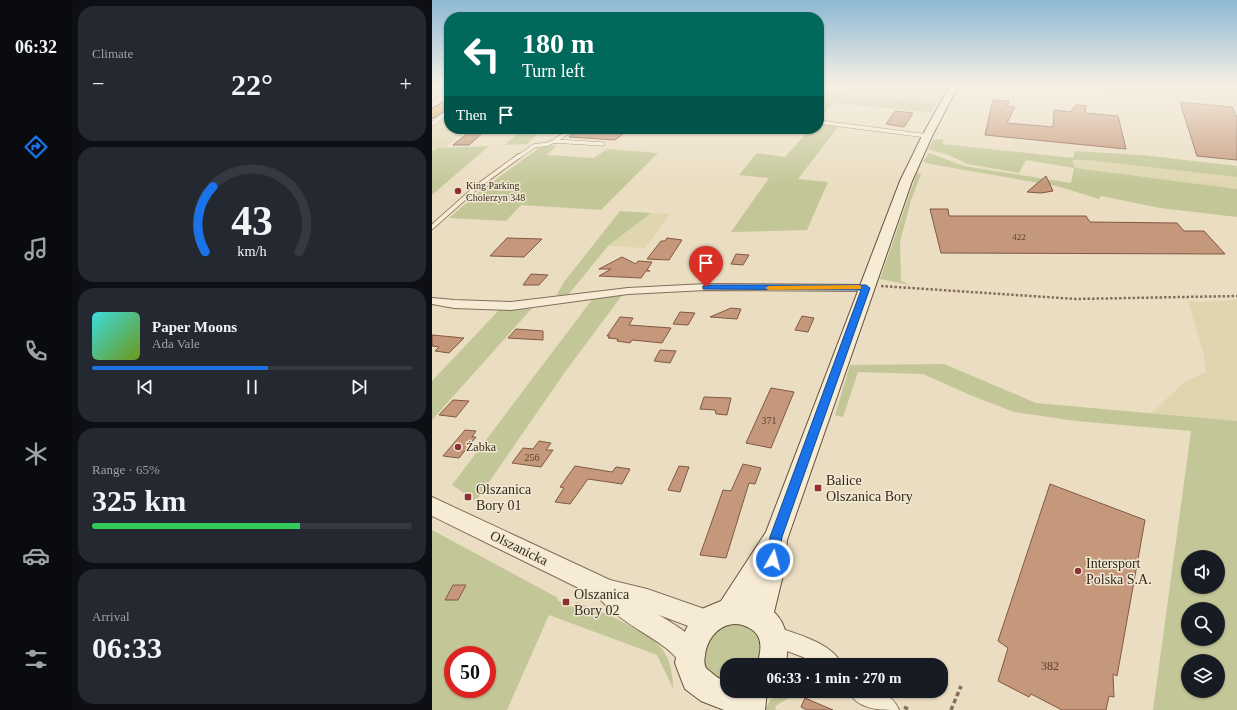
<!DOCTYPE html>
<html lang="en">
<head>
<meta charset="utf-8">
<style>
  :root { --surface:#171b24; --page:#242831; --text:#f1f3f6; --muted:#9ea1a6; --line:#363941; --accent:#1a73e8 }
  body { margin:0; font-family:Georgia,serif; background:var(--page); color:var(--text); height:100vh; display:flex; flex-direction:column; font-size:15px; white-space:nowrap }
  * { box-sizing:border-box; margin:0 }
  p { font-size:13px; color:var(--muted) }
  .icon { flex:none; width:22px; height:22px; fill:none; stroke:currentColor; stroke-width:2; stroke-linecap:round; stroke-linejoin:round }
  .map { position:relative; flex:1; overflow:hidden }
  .side { display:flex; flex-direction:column; gap:6px; padding:6px; background:#0d0f14; width:360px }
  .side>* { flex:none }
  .guide { position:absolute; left:12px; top:12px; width:380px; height:122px; border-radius:16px; box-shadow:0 1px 3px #0004; background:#00695c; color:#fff; overflow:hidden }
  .tools { position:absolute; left:749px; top:550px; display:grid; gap:8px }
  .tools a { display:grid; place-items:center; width:44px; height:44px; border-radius:50%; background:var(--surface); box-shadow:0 1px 3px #0004; font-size:20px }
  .speed { position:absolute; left:12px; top:646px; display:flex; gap:8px; font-size:20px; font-weight:700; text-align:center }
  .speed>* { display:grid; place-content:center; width:52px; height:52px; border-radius:50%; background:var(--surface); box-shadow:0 1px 3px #0004; line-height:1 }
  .speed .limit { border:6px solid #d22; background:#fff; color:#111 }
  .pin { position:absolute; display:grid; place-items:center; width:34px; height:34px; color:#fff; margin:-41px -17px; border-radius:50% 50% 50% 0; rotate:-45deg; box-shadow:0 0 4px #0007 }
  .pin .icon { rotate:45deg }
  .me { position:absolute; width:44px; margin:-22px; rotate:7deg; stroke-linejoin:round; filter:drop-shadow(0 0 3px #0008) }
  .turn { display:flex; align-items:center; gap:14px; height:84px; padding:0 12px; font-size:18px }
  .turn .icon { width:52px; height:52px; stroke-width:2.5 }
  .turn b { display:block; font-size:28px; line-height:34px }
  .then { display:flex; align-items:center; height:38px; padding:0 12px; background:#0003; gap:8px; font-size:15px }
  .big { font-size:30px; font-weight:600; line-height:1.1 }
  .side .tile { flex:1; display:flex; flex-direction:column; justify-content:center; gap:6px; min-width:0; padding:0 14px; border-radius:16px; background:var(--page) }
  .side .dial { align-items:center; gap:0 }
  .dial svg { height:104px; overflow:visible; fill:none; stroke:var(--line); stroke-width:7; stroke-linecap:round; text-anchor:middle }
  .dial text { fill:var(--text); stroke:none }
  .song { display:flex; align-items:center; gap:12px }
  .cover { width:48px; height:48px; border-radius:6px; background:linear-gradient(135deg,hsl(180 70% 55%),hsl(80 70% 35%)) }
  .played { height:4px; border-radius:2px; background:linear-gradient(90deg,var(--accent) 55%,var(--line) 55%) }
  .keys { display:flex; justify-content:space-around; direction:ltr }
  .heat { display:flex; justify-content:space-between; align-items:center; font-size:22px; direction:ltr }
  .charge { height:6px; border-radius:3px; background:linear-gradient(90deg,#34c759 65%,var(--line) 0) }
  .trip { position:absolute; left:288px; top:658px; width:228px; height:40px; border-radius:16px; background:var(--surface); box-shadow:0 1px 3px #0004; font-weight:600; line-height:40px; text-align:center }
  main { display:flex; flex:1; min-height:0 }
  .menu { display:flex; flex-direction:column; width:72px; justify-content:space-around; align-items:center; background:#090b0e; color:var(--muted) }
  .menu .icon { width:28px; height:28px }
  .menu .on { color:var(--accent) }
  .menu b { font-size:18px; color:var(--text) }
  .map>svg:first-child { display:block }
</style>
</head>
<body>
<main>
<nav class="menu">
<b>06:32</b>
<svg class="icon on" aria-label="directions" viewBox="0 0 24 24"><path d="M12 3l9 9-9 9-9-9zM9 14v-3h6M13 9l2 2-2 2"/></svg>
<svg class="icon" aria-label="music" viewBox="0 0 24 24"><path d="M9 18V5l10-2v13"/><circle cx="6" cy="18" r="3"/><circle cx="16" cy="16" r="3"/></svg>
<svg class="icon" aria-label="phone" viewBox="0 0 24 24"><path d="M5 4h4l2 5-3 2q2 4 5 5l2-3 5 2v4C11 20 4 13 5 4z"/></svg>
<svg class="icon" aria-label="climate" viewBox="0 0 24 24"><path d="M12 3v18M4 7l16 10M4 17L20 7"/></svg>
<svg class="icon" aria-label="car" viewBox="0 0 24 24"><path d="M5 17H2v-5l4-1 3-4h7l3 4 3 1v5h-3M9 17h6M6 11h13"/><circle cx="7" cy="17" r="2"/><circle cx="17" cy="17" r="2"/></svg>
<svg class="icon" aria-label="filters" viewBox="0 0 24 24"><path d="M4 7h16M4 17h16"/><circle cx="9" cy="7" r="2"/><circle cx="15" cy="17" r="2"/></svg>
</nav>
<section class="side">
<div class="tile"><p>Climate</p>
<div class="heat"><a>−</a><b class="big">22°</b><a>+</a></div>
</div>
<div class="tile dial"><svg viewBox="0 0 100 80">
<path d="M14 69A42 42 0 1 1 86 69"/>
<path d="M14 69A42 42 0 0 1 20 19" stroke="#1a73e8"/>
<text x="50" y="56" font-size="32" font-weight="700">43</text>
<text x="50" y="72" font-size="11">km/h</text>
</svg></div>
<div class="tile">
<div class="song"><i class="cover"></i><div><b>Paper Moons</b><p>Ada Vale</p></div></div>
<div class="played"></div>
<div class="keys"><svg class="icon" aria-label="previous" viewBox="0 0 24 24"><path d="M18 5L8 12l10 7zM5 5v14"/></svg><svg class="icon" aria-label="pause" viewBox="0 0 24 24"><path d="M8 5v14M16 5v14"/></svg><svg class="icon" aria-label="next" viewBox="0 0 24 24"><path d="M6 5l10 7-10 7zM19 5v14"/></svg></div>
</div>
<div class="tile"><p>Range · 65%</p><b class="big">325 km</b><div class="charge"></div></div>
<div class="tile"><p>Arrival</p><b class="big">06:33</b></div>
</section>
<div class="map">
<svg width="805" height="710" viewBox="0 0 805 710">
  <rect width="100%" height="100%" fill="#eaddc2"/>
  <path fill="#dfd6b0" d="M387,86H514L505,103L387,93Z
    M628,86H805V104L716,95Z
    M17,115V129H36L11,148H5L0,152V127Z
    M640,160H655L805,177V189L642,168Z
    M219,213L238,214L213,248L176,246Z
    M805,300V421L720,413L752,382L774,372L771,351L756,301L766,302Z"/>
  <path fill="#c3c797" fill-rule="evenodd" d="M387,93L505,103L498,112L401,103L388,118Z
    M387,124L406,127L366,179L396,182L375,230L299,232L337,178L307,175L325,153L353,157L378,129H387Z
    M90,129H111L95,144L73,145Z
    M511,139V144L641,158L643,151L710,155L805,166V177L655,160H640L643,168L805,189V217L728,208L669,196L667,199L625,186L498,164L491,161L497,153L532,166L639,183L642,168L594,160L587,173L535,164L517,155L496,149L501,140Z
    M125,145L115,155L162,158L175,149L226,153L169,210L89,205L74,221L17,218L52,188L107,148Z
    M57,146L0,195V152L5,148Z
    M485,173L489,174L479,200L468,242L469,281L478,285L448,279Z
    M188,211L219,213L176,246L136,295L124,296L132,282Z
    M191,294L133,372L44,501L20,485L162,297Z
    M102,306L0,420V381L68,309Z
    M512,364L604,403L805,421V710H721L759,431L644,421L582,412L538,395L491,374L426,372L411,417L403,415L418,365ZM756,557H786V587H756ZM756,609H786V639H756ZM756,661H786V691H756Z
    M0,530L126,598L125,600L140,607L144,602C169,612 224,632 235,657C240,666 240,680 242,690L225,655L117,615L75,710H0ZM21,655H55V689H21Z
    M309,622L325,632L331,650L326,665H295V684L270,668L269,648L290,625Z
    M355,691L368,692L343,706L344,710H333L338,700Z"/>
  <path fill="#c6987b" stroke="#805943" d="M561,100L577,101L575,106L583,107L575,123L621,127L622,110L638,112L644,105H646L654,106L653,113L686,116L694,149L553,135Z
    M748,102L800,107L805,117V160L765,156Z
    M463,111L481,113L472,127L454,124Z
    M41,129H55L37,145H21Z
    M145,129H197L183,140L137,137Z
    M614,176L621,191L609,193L595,192Z
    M498,209H516L517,216H654L658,222L745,223L752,231H772L793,254L509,253Z
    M75,238L110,239L92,257L58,256Z
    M235,238L250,240L237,260L215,259L229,241H233Z
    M304,254L317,255L311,265L299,264Z
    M190,257L204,264L206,261L220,262L215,270L218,271H214L209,278L167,276L179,269H167Z
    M99,274L116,275L107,285H91Z
    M299,308L309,309L305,319L278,317Z
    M248,312L263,313L256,325L241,324Z
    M370,316L382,318L376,332L363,330Z
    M188,317L201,318L197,325L239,328L230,343L200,340L198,343L185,341L186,339L176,338L178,336H175Z
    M84,329L111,331V340L76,338Z
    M0,335L32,338L17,353L3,351L7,347L0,346Z
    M228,350L244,351L238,363L222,361Z
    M339,388L362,392L339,448L314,443Z
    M272,397L299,398L295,415L284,414L283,410L268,409Z
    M21,400L37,401L24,417L7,415Z
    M33,430L44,431L40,437H44L27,458L11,456Z
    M107,441L119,443L114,450H121L109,467L80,463L91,448L101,449Z
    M311,464L329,468L323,484L317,483L294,558L268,555L291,490L299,491Z
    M143,466L180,472L184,467L198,469L190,484L156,479L138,504L123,502L132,488L128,487Z
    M247,466L257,467L248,492L236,490Z
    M618,484L713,520L685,676L681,674L682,697L677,696L674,710H630L599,694L597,697L566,681L576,648L566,641Z
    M21,585H34L26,600H13Z
    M373,698L401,710H375L369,707Z"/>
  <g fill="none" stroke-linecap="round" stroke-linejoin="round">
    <defs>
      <path id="service-far1" d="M0,97L17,87
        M387,122L495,136
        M0,124L17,111
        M142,129L122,141L171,144
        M86,157L102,146L116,144L122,141"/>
      <path id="service" d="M0,227L46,186L87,156"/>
      <path id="minor" d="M274,284L434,285L438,286L440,288L438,290L434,291L274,290L196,294L79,310L22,308L0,304V298L22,300L79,302L196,288Z
        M341,626C362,633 401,643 410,665H382L371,657L334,643L331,636L334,629Z
        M416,691C436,691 458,688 467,710C447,710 426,710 416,691Z"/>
      <path id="tertiary" d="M0,497L178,580L215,589L284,613L287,621L284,629L275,633L227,615C244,626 263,635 271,654L267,663L258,667C246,662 243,655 234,648C211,631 186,620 167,598L0,516Z"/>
      <path id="secondary" d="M518,86H526L500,136L480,181L355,540L352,571L342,612C356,625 358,647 353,665H325C329,652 332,637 319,629C297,615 275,633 273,656C272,660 272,664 274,668C276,670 279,672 281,674C286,678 289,680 295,680V691H335L333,710H292L269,701L253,689L249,679L243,663L246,646L258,621L272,608L289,601L334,532L468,181L490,136Z"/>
      <path id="motorway" d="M17,99V107L4,116L0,118V109Z"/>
    </defs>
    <use href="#service-far1" stroke="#836f5b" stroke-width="4.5"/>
    <use href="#service" stroke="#836f5b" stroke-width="5.5"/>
    <use href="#minor" stroke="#836f5b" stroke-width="2"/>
    <use href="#tertiary" stroke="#836f5b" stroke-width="2"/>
    <use href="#secondary" stroke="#65503e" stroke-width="2"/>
    <use href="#motorway" stroke="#513e2f" stroke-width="2"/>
    <path stroke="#836f5b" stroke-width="2.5" stroke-dasharray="2.5 2" stroke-linecap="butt" d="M449,286L644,299L805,296"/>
    <path stroke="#836f5b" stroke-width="3.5" stroke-dasharray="4.5 3" stroke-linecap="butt" d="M472,707L478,710
      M519,710L529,686"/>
    <use href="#service-far1" stroke="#f6ebd5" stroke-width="3.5"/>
    <use href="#service" stroke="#f6ebd5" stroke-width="4"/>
    <use href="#minor" fill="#f6ebd5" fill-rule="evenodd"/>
    <use href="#tertiary" fill="#f6ebd5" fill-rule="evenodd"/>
    <use href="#secondary" fill="#f6ebd5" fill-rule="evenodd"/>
    <use href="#motorway" fill="#d49a59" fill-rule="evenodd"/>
  </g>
  <linearGradient id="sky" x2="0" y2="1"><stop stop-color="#8db8d4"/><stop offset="0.46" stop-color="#f6f0e4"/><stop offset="1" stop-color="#f6f0e4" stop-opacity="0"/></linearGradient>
  <rect width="805" height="185" fill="url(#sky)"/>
  <path fill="#1a73e8" stroke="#114b97" d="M274,285H434L438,288L350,537L345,564L341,565L336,564L335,560L338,537L429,290L271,289V286Z"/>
  <path fill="#f59e0b" d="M427,285L429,286V289L337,290L333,288L337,286Z"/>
  <g fill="#8d2f33" stroke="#f2e8d1" stroke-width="1.5">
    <circle cx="26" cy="191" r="4"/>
    <circle cx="26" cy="447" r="4"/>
    <rect x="382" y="484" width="8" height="8" rx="2"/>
    <rect x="32" y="493" width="8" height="8" rx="2"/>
    <circle cx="646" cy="571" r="4"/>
    <rect x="130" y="598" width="8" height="8" rx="2"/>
  </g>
  <g text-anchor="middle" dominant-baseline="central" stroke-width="3" stroke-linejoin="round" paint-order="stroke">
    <g font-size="9" fill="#584435">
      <text x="587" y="237">422</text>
    </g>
    <g font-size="10" fill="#34281e" stroke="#f2e8d1" text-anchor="start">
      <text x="34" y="185">King Parking<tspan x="34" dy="12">Cholerzyn 348</tspan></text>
    </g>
    <g font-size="10" fill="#584435">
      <text x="337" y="420">371</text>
      <text x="100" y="457">256</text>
    </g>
    <g font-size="12" fill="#34281e" stroke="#f2e8d1" text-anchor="start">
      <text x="34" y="447">Żabka</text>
    </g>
    <g font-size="12" fill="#584435">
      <text x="618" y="666">382</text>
    </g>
    <g font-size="14" fill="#34281e" stroke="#f2e8d1" text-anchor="start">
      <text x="394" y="480">Balice<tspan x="394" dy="16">Olszanica Bory</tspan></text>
      <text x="44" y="489">Olszanica<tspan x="44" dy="16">Bory 01</tspan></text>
      <text x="654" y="563">Intersport<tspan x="654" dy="16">Polska S.A.</tspan></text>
      <text x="142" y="594">Olszanica<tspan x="142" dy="16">Bory 02</tspan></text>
    </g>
    <g font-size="14" fill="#34281e" stroke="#f2e8d1">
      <text transform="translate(87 548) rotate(26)">Olszanicka</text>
    </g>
  </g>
</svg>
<div class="tools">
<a><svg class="icon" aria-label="sound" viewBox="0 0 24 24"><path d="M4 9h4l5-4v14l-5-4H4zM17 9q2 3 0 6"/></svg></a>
<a><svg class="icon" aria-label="search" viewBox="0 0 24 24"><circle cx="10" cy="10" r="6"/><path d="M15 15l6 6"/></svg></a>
<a><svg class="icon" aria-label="layers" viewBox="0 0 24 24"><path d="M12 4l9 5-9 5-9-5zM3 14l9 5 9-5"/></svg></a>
</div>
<div class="speed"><div class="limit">50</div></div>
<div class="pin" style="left:274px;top:287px;background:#d93025"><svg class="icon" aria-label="arrive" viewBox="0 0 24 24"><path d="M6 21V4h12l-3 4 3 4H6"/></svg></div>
<svg class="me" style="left:341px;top:560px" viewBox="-20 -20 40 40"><circle r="17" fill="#1a73e8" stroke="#fff" stroke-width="3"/><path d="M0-11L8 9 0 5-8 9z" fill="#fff"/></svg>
<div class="trip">06:33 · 1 min · 270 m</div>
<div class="guide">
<div class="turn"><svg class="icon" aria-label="left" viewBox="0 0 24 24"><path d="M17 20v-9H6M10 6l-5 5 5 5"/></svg><div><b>180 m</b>Turn left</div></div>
<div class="then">Then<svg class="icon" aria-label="arrive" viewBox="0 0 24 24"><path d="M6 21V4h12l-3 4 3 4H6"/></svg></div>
</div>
</div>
</main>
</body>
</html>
